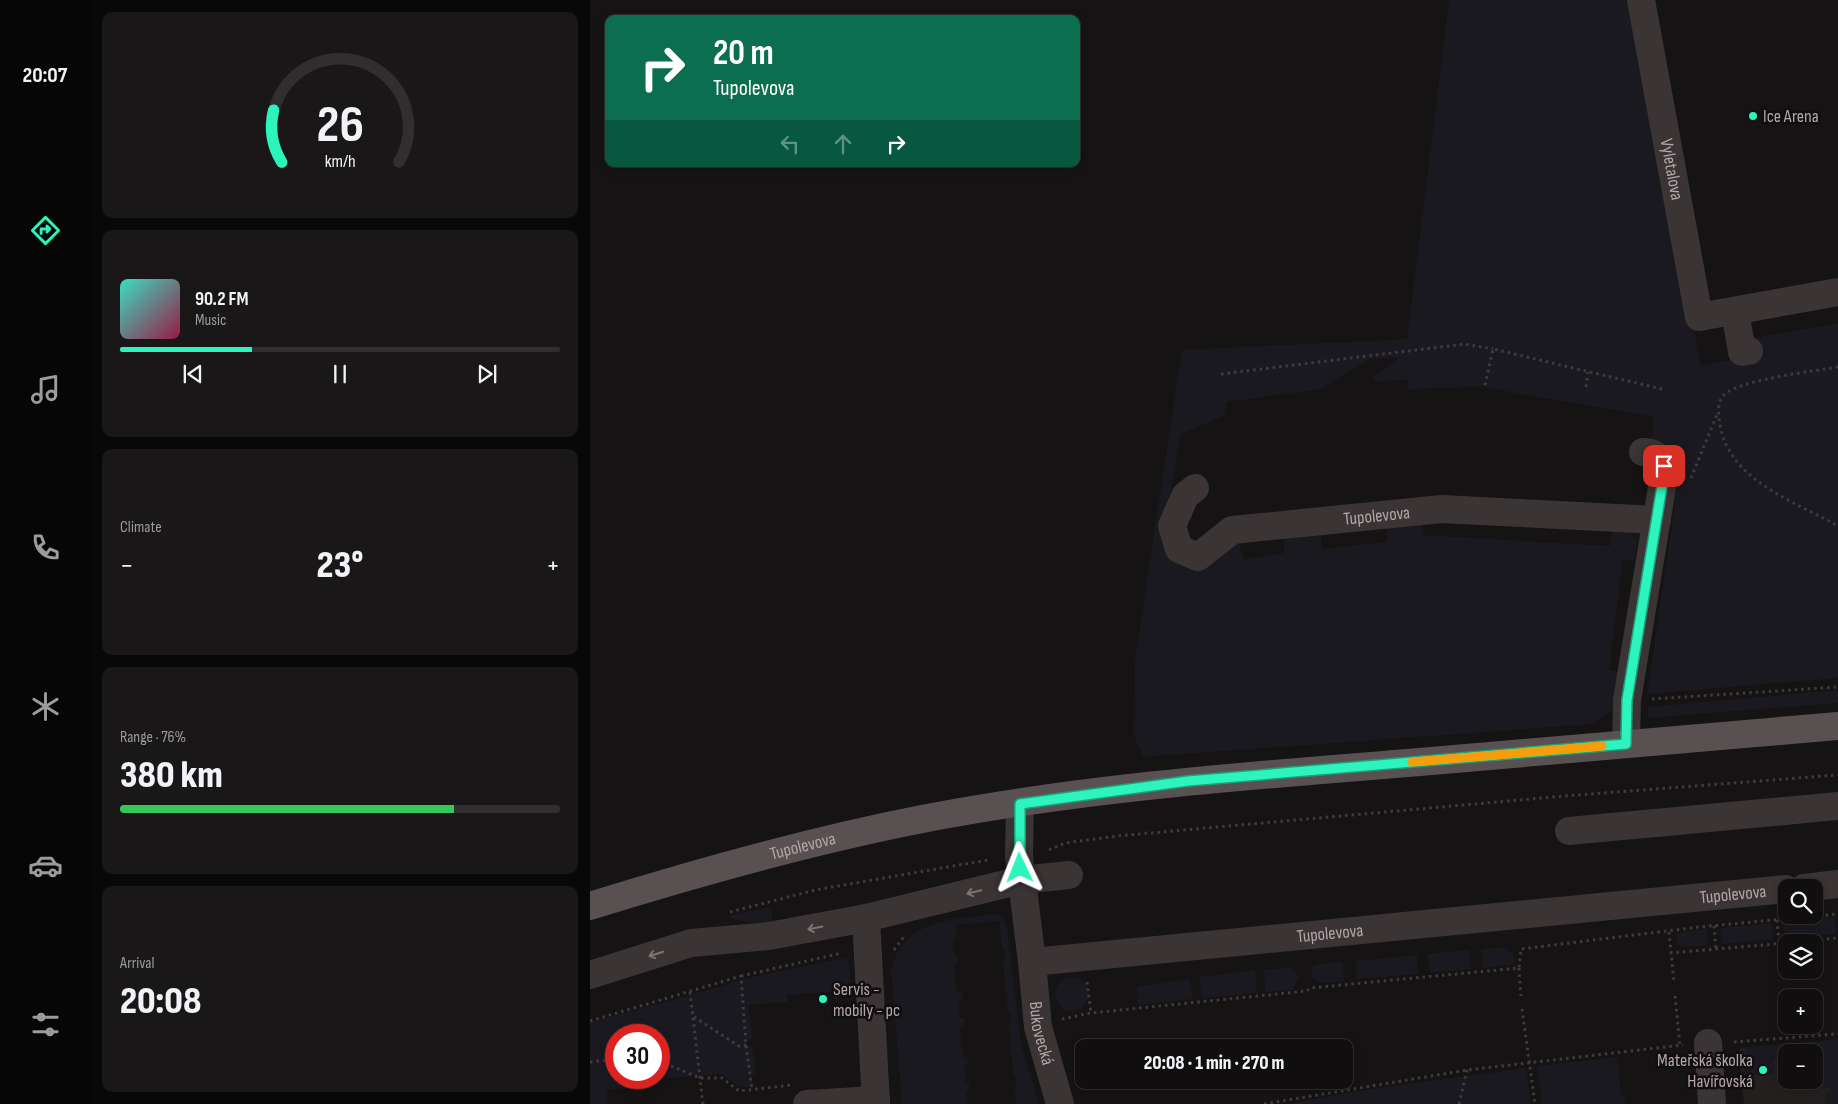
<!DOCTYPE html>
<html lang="en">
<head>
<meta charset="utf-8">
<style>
  :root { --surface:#100e0e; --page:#191717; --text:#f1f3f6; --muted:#9c9c9e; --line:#302e2e; --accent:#2cf4bc }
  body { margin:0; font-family:"Sofia Sans Condensed",sans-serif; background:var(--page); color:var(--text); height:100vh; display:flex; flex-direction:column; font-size:19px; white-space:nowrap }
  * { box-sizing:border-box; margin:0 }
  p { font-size:16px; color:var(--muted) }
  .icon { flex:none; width:28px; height:28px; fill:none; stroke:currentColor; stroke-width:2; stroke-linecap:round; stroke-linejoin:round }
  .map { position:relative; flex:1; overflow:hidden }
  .details { display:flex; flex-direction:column; gap:12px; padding:12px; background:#090808; width:500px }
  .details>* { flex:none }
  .banner { position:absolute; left:15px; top:15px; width:475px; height:152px; border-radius:10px; box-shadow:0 2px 8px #0003,0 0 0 1px var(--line); background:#0b6e4f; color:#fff; overflow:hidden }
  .fabs { position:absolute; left:1188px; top:879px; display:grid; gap:10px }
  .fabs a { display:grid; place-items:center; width:45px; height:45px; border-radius:10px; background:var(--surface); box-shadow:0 2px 8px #0003,0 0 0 1px var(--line); font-size:25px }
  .speed { position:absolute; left:15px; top:1024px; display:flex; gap:10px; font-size:25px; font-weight:700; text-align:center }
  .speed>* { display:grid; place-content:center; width:65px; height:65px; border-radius:50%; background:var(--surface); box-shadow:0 2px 8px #0003,0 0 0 1px var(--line); line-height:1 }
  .speed .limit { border:8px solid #d22; background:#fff; color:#111 }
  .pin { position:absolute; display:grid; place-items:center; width:42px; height:42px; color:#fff; margin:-21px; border-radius:10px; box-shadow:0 2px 8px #0006 }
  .me { position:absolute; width:55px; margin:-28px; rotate:358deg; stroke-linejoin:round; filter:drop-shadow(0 0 4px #0008) }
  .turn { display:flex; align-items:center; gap:18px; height:105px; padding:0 25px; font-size:22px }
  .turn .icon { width:65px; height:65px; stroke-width:2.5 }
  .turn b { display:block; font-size:35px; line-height:42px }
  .lanes { display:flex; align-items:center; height:48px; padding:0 25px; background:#0003; justify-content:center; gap:25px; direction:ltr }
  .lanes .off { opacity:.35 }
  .big { font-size:38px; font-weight:800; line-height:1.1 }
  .details .widget { flex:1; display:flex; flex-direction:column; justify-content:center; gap:8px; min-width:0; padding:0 18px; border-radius:10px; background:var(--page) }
  .details .dial { align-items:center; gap:0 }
  .dial svg { height:130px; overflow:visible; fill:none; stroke:var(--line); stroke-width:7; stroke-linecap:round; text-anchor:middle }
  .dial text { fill:var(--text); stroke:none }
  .song { display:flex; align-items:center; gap:15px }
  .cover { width:60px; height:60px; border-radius:8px; background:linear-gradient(135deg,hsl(170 70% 55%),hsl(340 70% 35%)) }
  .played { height:5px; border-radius:2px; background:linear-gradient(90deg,var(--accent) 30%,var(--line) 30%) }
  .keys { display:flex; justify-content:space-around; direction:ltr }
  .heat { display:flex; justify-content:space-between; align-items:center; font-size:28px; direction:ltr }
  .charge { height:8px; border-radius:4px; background:linear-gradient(90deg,#34c759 76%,var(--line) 0) }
  .trip { position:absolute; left:485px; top:1039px; width:278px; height:50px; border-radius:10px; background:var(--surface); box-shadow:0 2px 8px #0003,0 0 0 1px var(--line); font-weight:800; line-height:50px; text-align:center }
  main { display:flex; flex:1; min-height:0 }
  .dock { display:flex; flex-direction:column; width:90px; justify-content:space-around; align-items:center; background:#060606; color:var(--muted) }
  .dock .icon { width:35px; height:35px }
  .dock .active { color:var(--accent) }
  .dock b { font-size:22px; color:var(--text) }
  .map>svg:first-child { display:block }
</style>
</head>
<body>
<main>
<nav class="dock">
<b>20:07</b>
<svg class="icon active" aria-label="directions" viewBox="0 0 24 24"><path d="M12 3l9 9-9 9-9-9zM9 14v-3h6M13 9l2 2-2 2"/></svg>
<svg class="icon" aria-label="music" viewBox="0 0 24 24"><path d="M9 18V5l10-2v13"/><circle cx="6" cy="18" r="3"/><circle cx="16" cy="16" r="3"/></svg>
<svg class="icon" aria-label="phone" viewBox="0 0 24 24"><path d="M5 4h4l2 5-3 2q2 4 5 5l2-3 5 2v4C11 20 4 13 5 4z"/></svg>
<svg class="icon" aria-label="climate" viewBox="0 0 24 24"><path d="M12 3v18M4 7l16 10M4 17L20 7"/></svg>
<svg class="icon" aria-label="car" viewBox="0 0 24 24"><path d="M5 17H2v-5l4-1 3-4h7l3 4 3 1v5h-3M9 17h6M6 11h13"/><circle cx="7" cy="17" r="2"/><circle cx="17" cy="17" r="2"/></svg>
<svg class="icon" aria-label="filters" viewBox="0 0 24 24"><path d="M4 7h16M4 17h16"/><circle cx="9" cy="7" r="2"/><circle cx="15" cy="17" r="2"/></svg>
</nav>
<section class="details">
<div class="widget dial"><svg viewBox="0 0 100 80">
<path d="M14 69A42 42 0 1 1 86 69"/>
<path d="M14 69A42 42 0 0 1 9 37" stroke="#2cf4bc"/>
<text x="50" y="56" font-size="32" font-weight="700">26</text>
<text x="50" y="72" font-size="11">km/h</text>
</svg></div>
<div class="widget">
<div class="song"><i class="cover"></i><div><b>90.2 FM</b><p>Music</p></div></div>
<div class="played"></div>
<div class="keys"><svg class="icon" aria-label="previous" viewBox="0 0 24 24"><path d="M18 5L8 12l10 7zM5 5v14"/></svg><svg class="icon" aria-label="pause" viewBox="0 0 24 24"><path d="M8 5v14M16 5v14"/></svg><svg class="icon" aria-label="next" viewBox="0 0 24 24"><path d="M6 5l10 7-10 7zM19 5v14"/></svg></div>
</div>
<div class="widget"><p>Climate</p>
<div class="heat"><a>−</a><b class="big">23°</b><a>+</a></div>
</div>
<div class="widget"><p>Range · 76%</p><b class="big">380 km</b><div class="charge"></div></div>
<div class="widget"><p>Arrival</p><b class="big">20:08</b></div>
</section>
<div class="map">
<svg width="1248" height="1104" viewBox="0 0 1248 1104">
  <rect width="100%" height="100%" fill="#151313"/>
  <path fill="#221f1f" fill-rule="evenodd" d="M1248,1043V1104H1154L1149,1049L1156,1047ZM1196,1052H1224V1080H1196Z"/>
  <path fill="#1b1920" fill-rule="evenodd" d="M859,0H1041L1111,366L1146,359L1156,339L1248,323V678L1057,694L1082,525L1087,474L1062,448L1063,417L892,387L818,389L819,380L787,381L782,378L810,357L780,359L730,389L637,402L635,415L591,434L573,534L577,554L648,541L654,559L694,553L693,538L731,533L732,549L797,542V524L831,518L833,535L1020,546L1023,528L1036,531L1047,539L1045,561L1033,559L1019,670L1032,672L1022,710L1003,724L553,757L544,735L545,660L592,350L817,339Z
    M1248,690V703L1058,718V707Z
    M181,907C183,917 184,921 174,926L140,918L141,915Z
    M406,914L413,918L417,927L431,1044L449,1104H426L424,1089L426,1088L425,1076H423L419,1025H421L420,1012H418L413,962L415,961L414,949L412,948L409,921L366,925L367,938L363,939L364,955H368L369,963L364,964L367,993H372V1001L368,1002L370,1018H374V1027H370L373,1057H377L378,1065H374L375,1082H379L380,1090L376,1091L377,1104H312L301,971C313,918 362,920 406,914Z
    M1244,917L1246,934L1195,939L1193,922Z
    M1182,923L1183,939L1132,944L1131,928Z
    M1117,929L1118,945L1094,947L1087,944V935L1090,932Z
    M915,947L924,956V962L920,965L893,968L891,949Z
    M879,950L881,969L840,973L838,954Z
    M827,955L828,974L767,979L765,961Z
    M255,958L259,963L261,990L197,995L198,1002L159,1005L162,1039L157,1040L158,1046H163L166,1075L162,1076L163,1086L149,1087L132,1074L54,1080V1087L16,1090L17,1104H0V1022L134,986L148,980ZM26,1035H69V1078H26Z
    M753,962L754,981C741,982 717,988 722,967L727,964Z
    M701,967L706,971L709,978L702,990L675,992L674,970Z
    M665,970L667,993L612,998L609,977Z
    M465 994a17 17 0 1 1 34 0a17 17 0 1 1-34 0Z
    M600,979L603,999L548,1005L547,987Z
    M1248,1039V1104H1236L1235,1093L1240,1092V1088H1234L1231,1054L1196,1052V1057L1183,1059L1184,1074L1151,1077L1150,1062L1157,1061L1156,1047Z
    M1028,1057L1031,1097H1035L1036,1104H952L947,1066Z
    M936,1068L941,1104H698L760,1092Z"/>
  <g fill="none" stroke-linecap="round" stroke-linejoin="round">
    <path stroke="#413a3c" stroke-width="3" stroke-dasharray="2.5 4" stroke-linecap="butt" d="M1248,367C1225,371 1148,380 1134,395C1127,402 1128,415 1130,424C1138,480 1204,501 1248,526
      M631,374L875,344L903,349
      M895,385L903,349L1072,389
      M996,387L998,372
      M1101,478L1128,412
      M1062,699L1248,687
      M459,850L475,843L527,836L963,797L1248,775
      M140,912L225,890L398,860
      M1187,920L1189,943
      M1124,926L1126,949
      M1079,932L1084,982
      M1198,942L1248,938
      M304,950L315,935
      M1080,953L1196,943
      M929,968L931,996
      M151,976L252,953
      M497,982L501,1013
      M100,992L113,1104
      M1085,996L1090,1046
      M932,1009L945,1104
      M104,1017L149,1046L156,1045
      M472,1019L501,1013L717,991L720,988L929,968L931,949L1109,927L1248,914
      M0,1021L151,976L156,1045L162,1090
      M1144,1042L1248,1034
      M69,1061L110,1078H132L149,1091L201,1085
      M0,1062L26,1059
      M674,1104L877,1070L1093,1045
      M869,1104L877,1070"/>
    <g stroke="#3a3435" stroke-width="28">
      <path id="s1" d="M1051,0L1109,317L1248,292"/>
      <path d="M1145,311L1152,352L1159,351"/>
      <path id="s2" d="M605,488L595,496L582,526L589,549L608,557L642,530L852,509L1067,520"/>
      <path d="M1036,744L1037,700L1074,475C1073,462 1067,451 1053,452"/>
      <path id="s3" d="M430,803L429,856L442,962L1196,889"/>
      <path d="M979,831L1248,806"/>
      <path d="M1214,888L1248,884"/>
      <path d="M276,918L286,1104"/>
      <path id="s4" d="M442,962L448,1027L470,1104"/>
      <path d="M0,975L101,943L179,936L276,918L431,880L479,875"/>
      <path d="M1118,1043L1122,1104"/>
      <path d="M217,1104L286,1100"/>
    </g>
    <path stroke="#595051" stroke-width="28" id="s5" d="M0,906C109,872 220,841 332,819C492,788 655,776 818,763C961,751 1104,738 1248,726"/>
  </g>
  <defs><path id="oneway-shaft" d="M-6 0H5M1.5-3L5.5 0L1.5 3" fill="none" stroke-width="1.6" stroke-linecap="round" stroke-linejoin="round" transform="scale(1.25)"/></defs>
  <g stroke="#7e7275">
    <use href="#oneway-shaft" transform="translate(384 892) rotate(166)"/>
    <use href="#oneway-shaft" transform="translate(225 928) rotate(169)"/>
    <use href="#oneway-shaft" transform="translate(66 954) rotate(162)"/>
  </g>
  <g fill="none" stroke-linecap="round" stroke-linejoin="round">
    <defs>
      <path id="route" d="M430,868V804L598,781L1036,744L1037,700L1074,474V466"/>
    </defs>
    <use href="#route" stroke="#1d9f7a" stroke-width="12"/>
    <use href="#route" stroke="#2cf4bc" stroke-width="9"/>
    <path stroke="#f59e0b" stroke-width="9" d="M822,762L1012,746"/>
  </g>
  <g fill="#2cf4bc" stroke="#100e0e" stroke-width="2">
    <circle cx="1163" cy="116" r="5"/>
    <circle cx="233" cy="999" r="5"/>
    <circle cx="1173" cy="1070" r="5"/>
  </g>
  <g text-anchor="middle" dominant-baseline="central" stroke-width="5" stroke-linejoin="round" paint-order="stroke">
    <g font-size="18" fill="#b5a5a9" stroke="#100e0e" text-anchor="start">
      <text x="1173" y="116">Ice Arena</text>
      <text x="243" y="989">Servis -<tspan x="243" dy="21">mobily - pc</tspan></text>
      <text x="1163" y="1060" text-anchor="end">Mateřská školka<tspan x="1163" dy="21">Havířovská</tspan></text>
    </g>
    <g font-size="18" fill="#b5a5a9" stroke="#100e0e">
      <text stroke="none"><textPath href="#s1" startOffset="172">Vyletalova</textPath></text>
      <text stroke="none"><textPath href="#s2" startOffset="279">Tupolevova</textPath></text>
      <text stroke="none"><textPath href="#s5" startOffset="221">Tupolevova</textPath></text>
      <text stroke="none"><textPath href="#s3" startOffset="864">Tupolevova</textPath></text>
      <text stroke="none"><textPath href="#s3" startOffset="459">Tupolevova</textPath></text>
      <text stroke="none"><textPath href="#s4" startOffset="72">Bukovecká</textPath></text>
    </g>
  </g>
</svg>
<div class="fabs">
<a><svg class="icon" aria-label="search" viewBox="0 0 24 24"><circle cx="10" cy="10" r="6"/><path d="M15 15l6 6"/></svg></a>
<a><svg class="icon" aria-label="layers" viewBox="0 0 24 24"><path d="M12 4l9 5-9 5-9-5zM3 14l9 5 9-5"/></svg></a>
<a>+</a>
<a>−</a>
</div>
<div class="speed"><div class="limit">30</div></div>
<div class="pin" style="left:1074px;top:466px;background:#d93025"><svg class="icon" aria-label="arrive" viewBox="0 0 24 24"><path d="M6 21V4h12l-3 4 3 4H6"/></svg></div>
<svg class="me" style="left:430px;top:868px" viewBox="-20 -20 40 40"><path d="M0-17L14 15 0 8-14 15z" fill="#2cf4bc" stroke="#fff" stroke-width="4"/></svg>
<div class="trip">20:08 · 1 min · 270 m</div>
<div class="banner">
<div class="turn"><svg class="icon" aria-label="right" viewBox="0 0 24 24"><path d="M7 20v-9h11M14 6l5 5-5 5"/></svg><div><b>20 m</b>Tupolevova</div></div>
<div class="lanes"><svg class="icon off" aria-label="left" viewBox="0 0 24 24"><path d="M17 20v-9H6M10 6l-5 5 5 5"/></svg><svg class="icon off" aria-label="ahead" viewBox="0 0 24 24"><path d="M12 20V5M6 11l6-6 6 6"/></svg><svg class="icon" aria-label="right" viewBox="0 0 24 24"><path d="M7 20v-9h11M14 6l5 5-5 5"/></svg></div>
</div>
</div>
</main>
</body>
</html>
